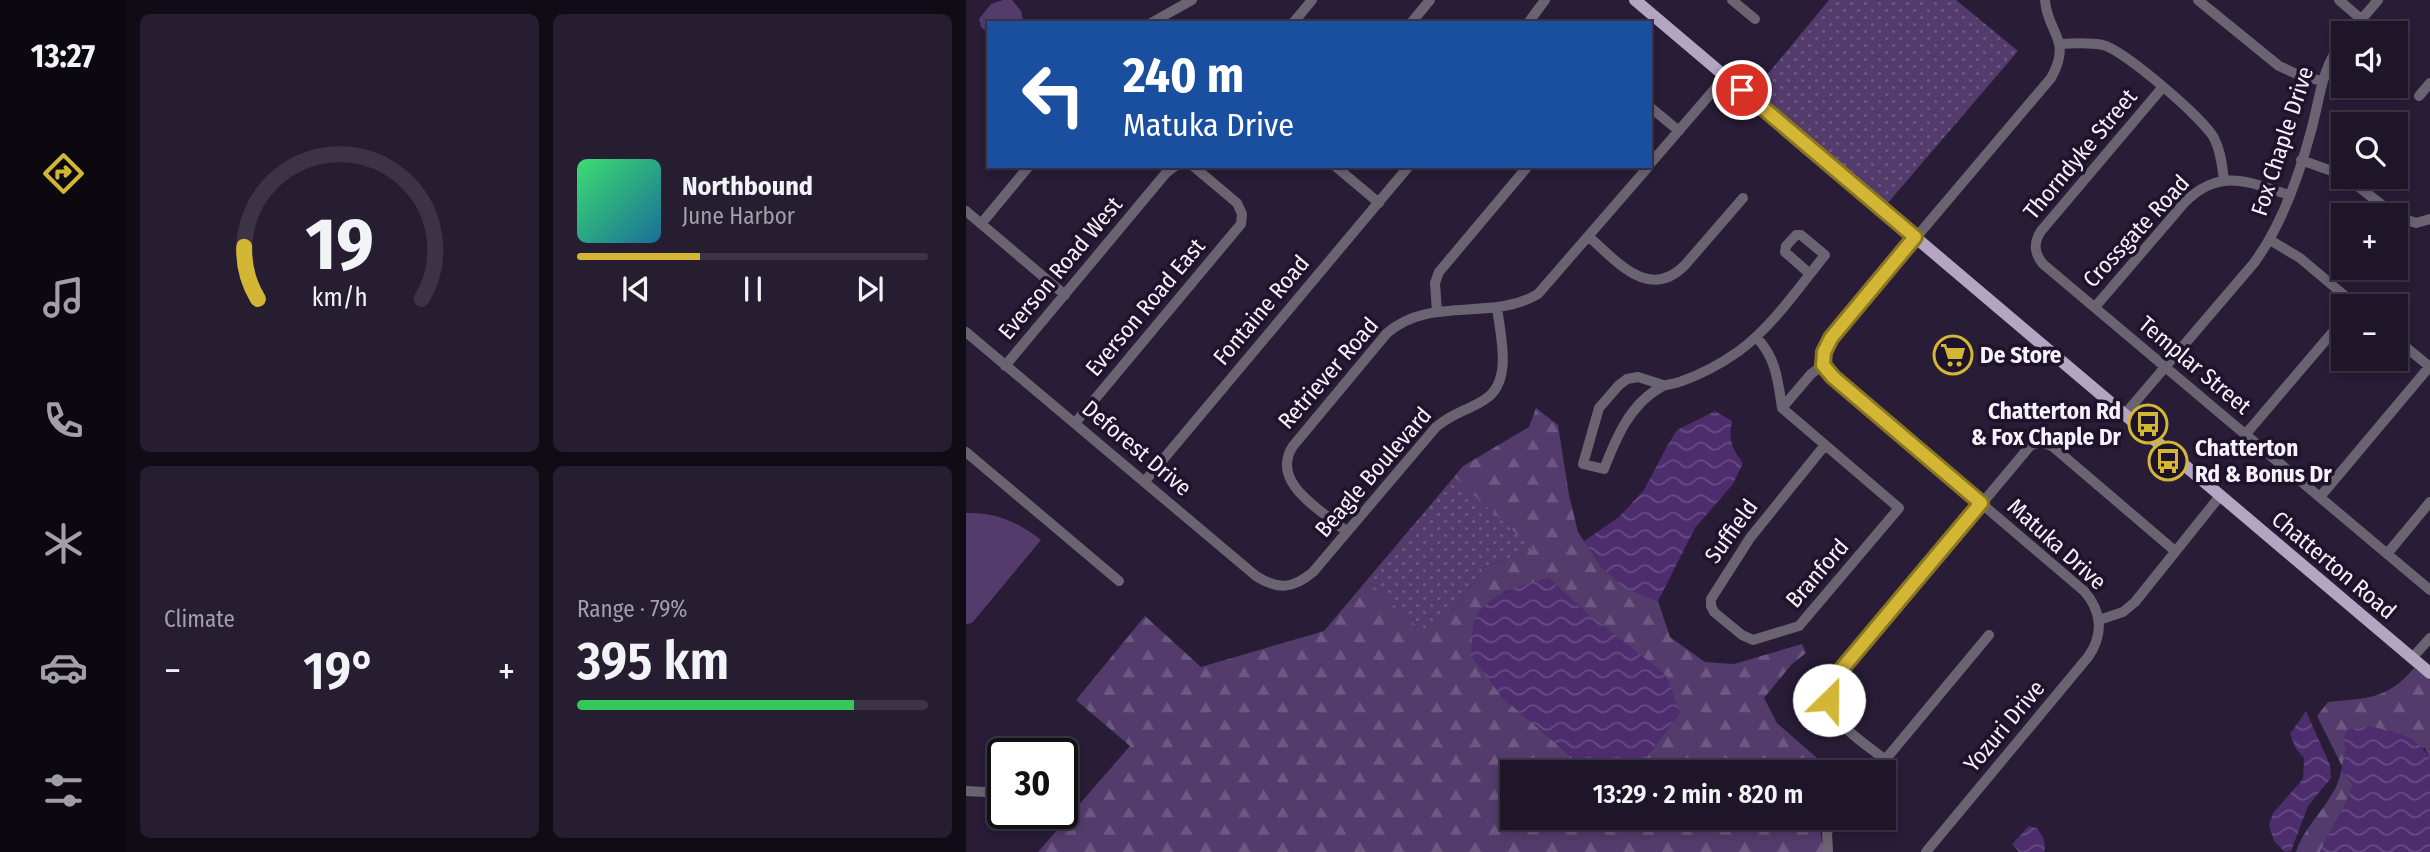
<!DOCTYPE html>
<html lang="en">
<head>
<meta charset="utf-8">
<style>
  :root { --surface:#1e1528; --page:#261e30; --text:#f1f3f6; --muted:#a19fa8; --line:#3c3445; --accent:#d4b635 }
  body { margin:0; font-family:"Fira Sans Condensed",sans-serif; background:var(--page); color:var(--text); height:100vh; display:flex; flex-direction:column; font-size:26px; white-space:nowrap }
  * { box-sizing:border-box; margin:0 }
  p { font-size:23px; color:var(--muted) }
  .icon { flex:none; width:38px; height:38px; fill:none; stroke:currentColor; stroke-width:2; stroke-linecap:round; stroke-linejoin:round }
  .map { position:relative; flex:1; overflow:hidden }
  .side { display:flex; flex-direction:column; gap:14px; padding:14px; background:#100c16; width:840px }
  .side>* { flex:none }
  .banner { position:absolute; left:21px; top:21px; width:665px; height:147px; border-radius:0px; box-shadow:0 4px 10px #0003,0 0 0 2px var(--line); background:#1a4fa0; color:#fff; overflow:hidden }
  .tools { position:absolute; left:1365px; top:21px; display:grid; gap:14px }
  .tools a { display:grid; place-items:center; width:77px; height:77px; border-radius:0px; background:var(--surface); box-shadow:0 4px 10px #0003,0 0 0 2px var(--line); font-size:35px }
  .speed { position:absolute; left:21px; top:738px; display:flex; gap:14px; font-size:35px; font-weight:700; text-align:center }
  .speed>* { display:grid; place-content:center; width:91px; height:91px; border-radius:50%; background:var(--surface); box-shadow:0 4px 10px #0003,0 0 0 2px var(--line); line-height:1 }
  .speed .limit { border:4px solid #111; border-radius:10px; background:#fff; color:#111 }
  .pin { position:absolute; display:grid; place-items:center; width:60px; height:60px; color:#fff; margin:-30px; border:4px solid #fff; border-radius:50%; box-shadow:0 2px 7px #0007 }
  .me { position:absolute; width:77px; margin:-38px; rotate:23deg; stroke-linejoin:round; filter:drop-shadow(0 0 5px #0008) }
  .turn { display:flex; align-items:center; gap:24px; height:147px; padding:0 21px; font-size:32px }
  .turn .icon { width:91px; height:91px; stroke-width:2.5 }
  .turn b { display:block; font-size:49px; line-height:60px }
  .big { font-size:52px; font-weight:600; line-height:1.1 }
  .side .card { flex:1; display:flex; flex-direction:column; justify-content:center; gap:10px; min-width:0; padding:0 24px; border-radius:10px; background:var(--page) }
  .side .dial { align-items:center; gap:0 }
  .dial svg { height:182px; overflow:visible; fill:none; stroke:var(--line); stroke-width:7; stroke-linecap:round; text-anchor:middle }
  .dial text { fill:var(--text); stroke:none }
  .song { display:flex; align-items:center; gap:21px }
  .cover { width:84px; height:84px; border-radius:10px; background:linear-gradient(135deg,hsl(140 70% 55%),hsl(200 70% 35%)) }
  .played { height:7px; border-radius:4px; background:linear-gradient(90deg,var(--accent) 35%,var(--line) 35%) }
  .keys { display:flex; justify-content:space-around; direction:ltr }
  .heat { display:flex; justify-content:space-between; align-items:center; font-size:38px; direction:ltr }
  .charge { height:10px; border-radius:5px; background:linear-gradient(90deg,#34c759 79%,var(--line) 0) }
  .side .tiles { flex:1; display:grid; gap:14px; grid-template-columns:repeat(2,1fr) }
  .trip { position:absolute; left:534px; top:760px; width:396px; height:70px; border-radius:0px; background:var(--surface); box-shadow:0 4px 10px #0003,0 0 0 2px var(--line); font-weight:600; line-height:70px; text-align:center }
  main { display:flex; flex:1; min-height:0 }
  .dock { display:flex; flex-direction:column; width:126px; justify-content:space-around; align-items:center; background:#0c0810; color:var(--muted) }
  .dock .icon { width:49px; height:49px }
  .dock .active { color:var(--accent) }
  .dock b { font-size:32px; color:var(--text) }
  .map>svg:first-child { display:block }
</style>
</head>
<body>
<main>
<nav class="dock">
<b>13:27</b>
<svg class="icon active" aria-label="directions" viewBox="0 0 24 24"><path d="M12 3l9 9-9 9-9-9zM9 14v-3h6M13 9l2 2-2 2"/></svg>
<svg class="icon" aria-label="music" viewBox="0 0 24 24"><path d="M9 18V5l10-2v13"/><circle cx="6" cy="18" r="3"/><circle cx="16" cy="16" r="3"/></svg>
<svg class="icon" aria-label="phone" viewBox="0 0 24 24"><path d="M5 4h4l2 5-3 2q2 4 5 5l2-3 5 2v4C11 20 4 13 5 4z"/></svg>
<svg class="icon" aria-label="climate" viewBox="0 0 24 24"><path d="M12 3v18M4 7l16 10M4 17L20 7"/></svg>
<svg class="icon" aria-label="car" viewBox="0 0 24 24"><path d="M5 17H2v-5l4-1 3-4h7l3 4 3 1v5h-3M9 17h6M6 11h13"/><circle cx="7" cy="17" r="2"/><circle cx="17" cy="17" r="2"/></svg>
<svg class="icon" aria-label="filters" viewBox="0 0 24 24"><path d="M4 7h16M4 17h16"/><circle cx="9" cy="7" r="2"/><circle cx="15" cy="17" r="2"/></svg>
</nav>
<section class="side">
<div class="tiles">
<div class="card dial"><svg viewBox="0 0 100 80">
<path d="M14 69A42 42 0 1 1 86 69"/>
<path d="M14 69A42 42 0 0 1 8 46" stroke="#d4b635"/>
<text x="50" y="56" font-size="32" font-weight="700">19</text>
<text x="50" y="72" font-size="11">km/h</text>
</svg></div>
<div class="card">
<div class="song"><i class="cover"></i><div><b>Northbound</b><p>June Harbor</p></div></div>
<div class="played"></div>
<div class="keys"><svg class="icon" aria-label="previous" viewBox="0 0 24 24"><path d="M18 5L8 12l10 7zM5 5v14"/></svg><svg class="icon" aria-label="pause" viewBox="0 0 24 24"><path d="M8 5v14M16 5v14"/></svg><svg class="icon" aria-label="next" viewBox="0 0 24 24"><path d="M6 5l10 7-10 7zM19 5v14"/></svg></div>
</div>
<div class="card"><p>Climate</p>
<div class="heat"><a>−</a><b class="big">19°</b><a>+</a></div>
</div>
<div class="card"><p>Range · 79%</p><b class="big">395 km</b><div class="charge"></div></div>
</div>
</section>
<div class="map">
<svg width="1464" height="852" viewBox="0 0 1464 852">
  <defs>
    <pattern id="grass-dots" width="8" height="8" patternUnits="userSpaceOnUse" patternTransform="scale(1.75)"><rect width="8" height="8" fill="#533b6b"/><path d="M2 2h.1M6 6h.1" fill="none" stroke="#6c5881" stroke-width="1.8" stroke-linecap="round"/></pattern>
    <pattern id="forest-firs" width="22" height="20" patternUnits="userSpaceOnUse" patternTransform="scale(1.75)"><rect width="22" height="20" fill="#533b6b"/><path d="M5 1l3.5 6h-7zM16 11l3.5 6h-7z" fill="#6c5881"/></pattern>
    <pattern id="water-waves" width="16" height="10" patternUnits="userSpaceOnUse" patternTransform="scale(1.75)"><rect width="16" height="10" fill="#4e2d6e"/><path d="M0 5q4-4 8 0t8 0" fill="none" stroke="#684c84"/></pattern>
  </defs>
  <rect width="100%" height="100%" fill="#281c36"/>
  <path fill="url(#grass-dots)" d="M863,0H990L1052,51L921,204L787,92Z
    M488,477L568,549L519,567L489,608L456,632L401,580Z"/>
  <path fill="url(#forest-firs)" d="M570,408L592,425L603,495L612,532L634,565L658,587L692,601L704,637L739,662L768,664L836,644L840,653L826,664L798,698L811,723L867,772H669L714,713L615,608L582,578L538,592L510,618L535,696L623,772H546V817H857L853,824L858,852H72L164,746L110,700L179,616L235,667L358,631L401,580L456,631L489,608L519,567L567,549L488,477L497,466L563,427Z
    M1448,668L1464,680V759L1459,748L1380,751L1376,766L1351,716L1362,702C1401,698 1421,700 1448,668Z
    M1375,771L1387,784C1380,808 1364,829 1354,852H1330C1339,823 1370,801 1375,771Z"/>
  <path fill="#533b6b" d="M37,0H46L55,11L58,23H23V34L15,27L13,19L25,4Z
    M0,513C30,512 52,522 75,540L6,623L0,624Z"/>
  <path fill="url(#water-waves)" d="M749,411L766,421C762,439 766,449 777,463L767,484L729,528L692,601L658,588L634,565L618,541L653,517L678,490L700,448L711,430Z
    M582,578L615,608L700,675L714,713L669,772L622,771L535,696L505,656C506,645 505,627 510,617C524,592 558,585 582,578Z
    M1340,711L1364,765L1365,778L1342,806L1325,851L1319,852L1308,841L1303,825L1307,813L1337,779L1338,758L1330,749L1324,734Z
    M1404,726C1428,732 1452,735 1464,759V852H1354C1364,829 1380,808 1387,784L1375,771L1380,751L1377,737L1382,730Z
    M1063,826L1071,828C1076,835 1081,843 1078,852H1053L1046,844Z"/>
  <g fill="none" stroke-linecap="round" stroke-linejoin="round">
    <path stroke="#6a6472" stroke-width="10" d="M766,0L789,19
      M1232,0L1313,66L1335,76L1356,81
      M1373,0L1395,19
      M185,23L226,0
      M327,23L346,0
      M445,23L464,0
      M562,23L579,0
      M1384,33L1412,0
      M1094,44C1108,43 1123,42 1137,45C1158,50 1238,119 1248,138C1255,151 1256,166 1258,180
      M1196,88L1075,231C1067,243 1068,253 1077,264L1464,590
      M1453,96L1464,83
      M684,107L713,131
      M1335,160L1377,175
      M684,164L759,77
      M369,166L413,203
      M1380,177L1429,215
      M0,211L99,295
      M1430,216L1450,223L1464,219
      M15,224L63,166
      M623,237C651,261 683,302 719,265L777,198
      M1304,240L1334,258L1391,306
      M1129,307L1219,202C1254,167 1283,182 1323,195
      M471,312L469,283L473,272L562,166
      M0,332L290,576C312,590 327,589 347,572L470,427C488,412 501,411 518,400C548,382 534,335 531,307
      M790,337C810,357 812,381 816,408L933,508L833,626L787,640L776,635L748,612L745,606V599L784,538L859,445
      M1430,339L1464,367
      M857,365L867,377L1118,591C1136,611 1138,635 1122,657L960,852
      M857,365L858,352L865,338L1085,78C1107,39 1081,33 1079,0
      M39,366L200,173L209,166
      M697,385L672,377L661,379L653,385L633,408L617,464L638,469C650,438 664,404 695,387C701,384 709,384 716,381C736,374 756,363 773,351C807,326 833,287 859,255L835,235H830L820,246L819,252L844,274
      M816,408L845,374L857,365
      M1159,414L1288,263C1316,225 1333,176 1345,131C1354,99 1355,68 1377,41
      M109,423L275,224L276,214L271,203L227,166
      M1279,435L1377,320
      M0,452L153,581
      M179,481L443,166
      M1354,497L1464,366
      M381,532C356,510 303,483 327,446L421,333C465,295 525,322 572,294L683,166
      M1421,554L1464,502
      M1133,620L1157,612L1169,602L1254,496
      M1446,658L1464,638
      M919,760C897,741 853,718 865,684L1064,446L1074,442L1086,446L1209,551
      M909,772L1023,635
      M0,791L37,793
      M96,803H101
      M862,852L861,832L871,817"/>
    <path stroke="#b3a6c2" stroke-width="12" d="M669,0L1464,673"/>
  </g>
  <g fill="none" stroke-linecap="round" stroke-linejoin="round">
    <defs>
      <path id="route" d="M776,90L949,237L865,338L858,352L857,365L867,377L1015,503L869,677L862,692L863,700"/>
    </defs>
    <use href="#route" stroke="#8a7622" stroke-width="18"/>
    <use href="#route" stroke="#d4b635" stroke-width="12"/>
  </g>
  <defs>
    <symbol id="supermarket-ring" viewBox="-11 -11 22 22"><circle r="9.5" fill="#1f122b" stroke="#d4b635" stroke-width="1.5"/><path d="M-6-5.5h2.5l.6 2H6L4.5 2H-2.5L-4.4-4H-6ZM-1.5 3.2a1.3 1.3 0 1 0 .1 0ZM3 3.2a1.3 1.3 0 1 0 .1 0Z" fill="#d4b635"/></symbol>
    <symbol id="bus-ring" viewBox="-11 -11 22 22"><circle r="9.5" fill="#1f122b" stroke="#d4b635" stroke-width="1.5"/><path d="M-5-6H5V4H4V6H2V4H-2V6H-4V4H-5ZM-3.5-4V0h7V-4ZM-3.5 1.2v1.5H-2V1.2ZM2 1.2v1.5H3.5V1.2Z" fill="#d4b635"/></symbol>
  </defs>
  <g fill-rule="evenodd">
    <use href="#supermarket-ring" x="965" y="333" width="44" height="44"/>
    <use href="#bus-ring" x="1160" y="402" width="44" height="44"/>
    <use href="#bus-ring" x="1180" y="439" width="44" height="44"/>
  </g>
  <g text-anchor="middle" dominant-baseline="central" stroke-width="7" stroke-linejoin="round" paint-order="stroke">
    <g font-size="23" fill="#f6f2fc" stroke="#1f122b">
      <text transform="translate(1316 141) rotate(-72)">Fox Chaple Drive</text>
      <text transform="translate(1114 154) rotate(-50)">Thorndyke Street</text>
      <text transform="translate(1170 231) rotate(-47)">Crossgate Road</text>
      <text transform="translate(94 268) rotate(-50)">Everson Road West</text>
      <text transform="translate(179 307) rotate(-50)">Everson Road East</text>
      <text transform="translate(295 310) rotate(-50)">Fontaine Road</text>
      <text transform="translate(1229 365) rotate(40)">Templar Street</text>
      <text transform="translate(362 373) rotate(-49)">Retriever Road</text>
      <text transform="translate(171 448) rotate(40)">Deforest Drive</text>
      <text transform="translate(407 472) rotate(-49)">Beagle Boulevard</text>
      <text transform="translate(765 531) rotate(-54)">Suffield</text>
      <text transform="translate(1091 544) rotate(42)">Matuka Drive</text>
      <text transform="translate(1368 565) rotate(40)">Chatterton Road</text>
      <text transform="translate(851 573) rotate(-49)">Branford</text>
      <text transform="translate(1038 726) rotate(-50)">Yozuri Drive</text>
    </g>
    <g font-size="23" font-weight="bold" fill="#f6f2fc" stroke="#1f122b" text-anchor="start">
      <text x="1014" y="355">De Store</text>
      <text x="1155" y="411" text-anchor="end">Chatterton Rd<tspan x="1155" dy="26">&amp; Fox Chaple Dr</tspan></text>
      <text x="1229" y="448">Chatterton<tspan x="1229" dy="26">Rd &amp; Bonus Dr</tspan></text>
    </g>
  </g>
</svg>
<div class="tools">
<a><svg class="icon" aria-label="sound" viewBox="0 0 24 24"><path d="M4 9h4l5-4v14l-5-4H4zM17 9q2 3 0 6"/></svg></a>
<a><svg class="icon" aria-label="search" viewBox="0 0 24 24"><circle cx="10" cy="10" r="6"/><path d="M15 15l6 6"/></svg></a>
<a>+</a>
<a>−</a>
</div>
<div class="speed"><div class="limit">30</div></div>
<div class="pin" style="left:776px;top:90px;background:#d93025"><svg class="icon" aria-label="arrive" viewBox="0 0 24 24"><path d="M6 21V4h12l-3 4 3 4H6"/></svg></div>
<svg class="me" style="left:863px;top:700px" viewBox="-20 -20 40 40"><circle r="19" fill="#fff"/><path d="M0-13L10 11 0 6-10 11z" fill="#d4b635"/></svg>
<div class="trip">13:29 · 2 min · 820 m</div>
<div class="banner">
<div class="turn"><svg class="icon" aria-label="left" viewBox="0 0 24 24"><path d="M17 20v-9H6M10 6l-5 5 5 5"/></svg><div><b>240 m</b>Matuka Drive</div></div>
</div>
</div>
</main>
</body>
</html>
